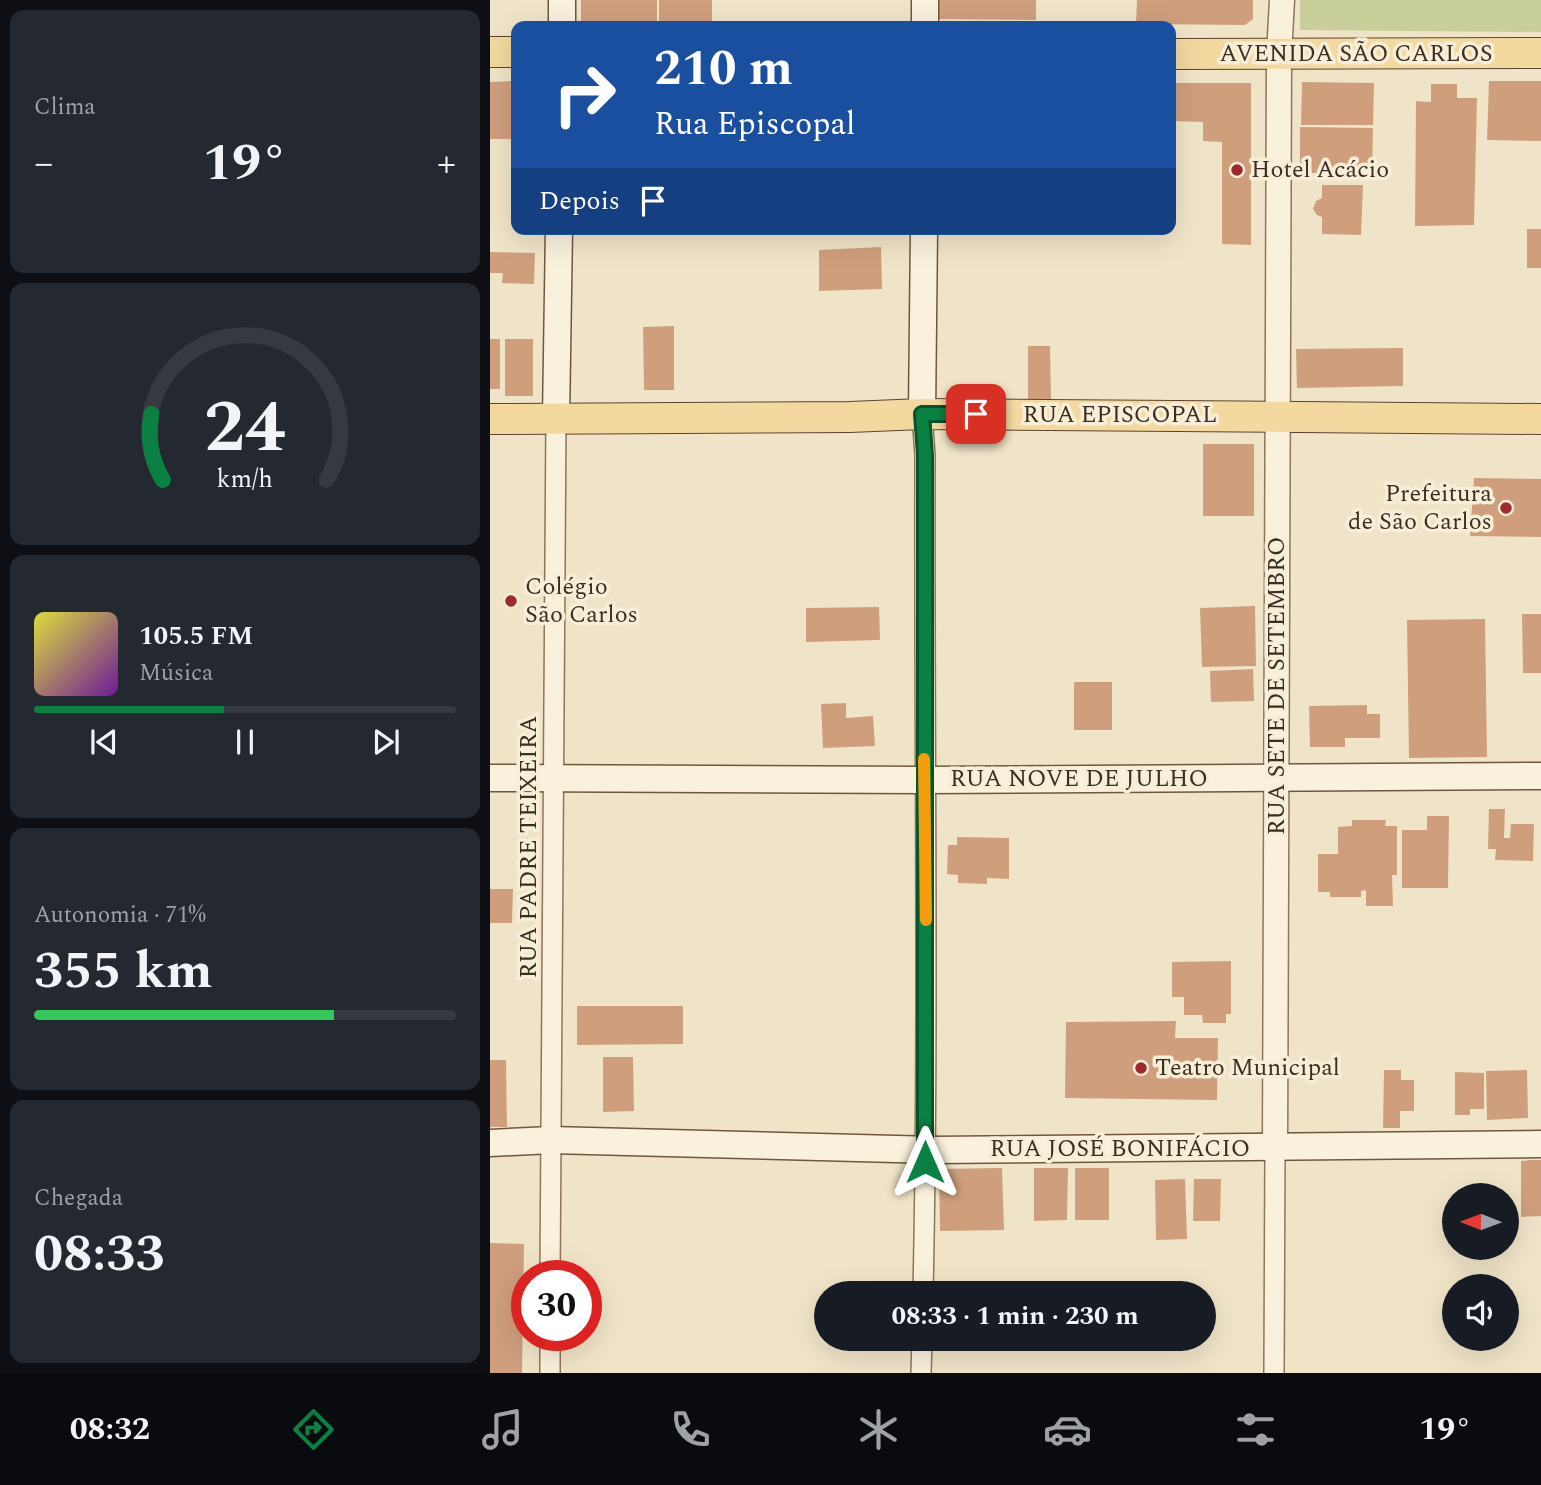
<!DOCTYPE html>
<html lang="pt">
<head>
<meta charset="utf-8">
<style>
  :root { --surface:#171b24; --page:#242831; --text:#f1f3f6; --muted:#9ea1a6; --line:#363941; --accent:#0b8043 }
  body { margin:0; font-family:Spectral,serif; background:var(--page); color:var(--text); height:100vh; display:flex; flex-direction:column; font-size:26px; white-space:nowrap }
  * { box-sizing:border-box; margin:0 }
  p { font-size:23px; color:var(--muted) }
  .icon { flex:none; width:38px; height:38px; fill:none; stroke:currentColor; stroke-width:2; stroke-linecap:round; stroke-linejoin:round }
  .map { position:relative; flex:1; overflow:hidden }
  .panel { display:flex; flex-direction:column; gap:10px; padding:10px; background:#0d0f14; width:490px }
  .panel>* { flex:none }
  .banner { position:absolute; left:21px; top:21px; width:665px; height:214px; border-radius:14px; box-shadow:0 7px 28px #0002; background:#1a4fa0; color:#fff; overflow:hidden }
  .needle { width:46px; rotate:271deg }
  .controls { position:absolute; left:952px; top:1183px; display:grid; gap:14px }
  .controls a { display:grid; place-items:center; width:77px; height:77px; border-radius:50%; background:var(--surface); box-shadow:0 7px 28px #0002; font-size:35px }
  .speed { position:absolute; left:21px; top:1260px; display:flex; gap:14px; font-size:35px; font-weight:700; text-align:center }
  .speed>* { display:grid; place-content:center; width:91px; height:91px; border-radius:50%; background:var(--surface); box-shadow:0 7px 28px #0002; line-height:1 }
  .speed .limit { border:10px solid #d22; background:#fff; color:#111 }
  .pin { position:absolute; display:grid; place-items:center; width:60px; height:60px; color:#fff; margin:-30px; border-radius:14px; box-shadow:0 4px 10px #0006 }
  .me { position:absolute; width:77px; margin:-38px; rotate:0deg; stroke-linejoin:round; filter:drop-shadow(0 0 5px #0008) }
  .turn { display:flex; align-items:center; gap:24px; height:147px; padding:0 28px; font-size:32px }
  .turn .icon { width:91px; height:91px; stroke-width:2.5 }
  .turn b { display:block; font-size:49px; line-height:60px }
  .then { display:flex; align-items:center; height:66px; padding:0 28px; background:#0003; gap:14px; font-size:26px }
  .big { font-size:52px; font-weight:700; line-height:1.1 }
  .panel .widget { flex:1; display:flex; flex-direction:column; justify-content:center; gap:10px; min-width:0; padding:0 24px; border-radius:14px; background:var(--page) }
  .panel .dial { align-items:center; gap:0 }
  .dial svg { height:182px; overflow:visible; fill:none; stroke:var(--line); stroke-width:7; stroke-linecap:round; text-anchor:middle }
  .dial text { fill:var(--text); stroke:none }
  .song { display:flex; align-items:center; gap:21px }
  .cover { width:84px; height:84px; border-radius:10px; background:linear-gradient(135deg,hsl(60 70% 55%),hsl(280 70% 35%)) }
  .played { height:7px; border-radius:4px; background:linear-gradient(90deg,var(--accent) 45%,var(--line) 45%) }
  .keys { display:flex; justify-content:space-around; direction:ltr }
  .heat { display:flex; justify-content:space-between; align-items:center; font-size:38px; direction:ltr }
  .charge { height:10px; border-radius:5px; background:linear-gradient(90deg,#34c759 71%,var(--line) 0) }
  .trip { position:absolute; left:324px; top:1281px; width:402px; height:70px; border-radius:35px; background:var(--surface); box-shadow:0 7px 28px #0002; font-weight:700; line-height:70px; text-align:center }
  .tabs { display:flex; height:112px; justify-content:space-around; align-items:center; background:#090b0e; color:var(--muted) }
  .tabs .icon { width:49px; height:49px }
  .tabs .current { color:var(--accent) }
  .tabs b { font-size:32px; color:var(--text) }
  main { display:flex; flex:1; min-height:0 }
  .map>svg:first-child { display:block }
</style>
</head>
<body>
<main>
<section class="panel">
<div class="widget"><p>Clima</p>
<div class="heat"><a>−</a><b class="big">19°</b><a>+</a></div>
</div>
<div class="widget dial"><svg viewBox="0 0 100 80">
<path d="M14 69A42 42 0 1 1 86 69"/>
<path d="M14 69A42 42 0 0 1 9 40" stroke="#0b8043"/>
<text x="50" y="56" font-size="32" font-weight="700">24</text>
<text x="50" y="72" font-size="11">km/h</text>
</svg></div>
<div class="widget">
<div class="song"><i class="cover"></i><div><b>105.5 FM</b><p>Música</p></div></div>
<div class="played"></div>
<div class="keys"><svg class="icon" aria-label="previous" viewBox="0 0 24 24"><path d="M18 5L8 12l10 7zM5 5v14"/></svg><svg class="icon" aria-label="pause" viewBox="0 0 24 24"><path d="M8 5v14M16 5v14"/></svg><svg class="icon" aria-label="next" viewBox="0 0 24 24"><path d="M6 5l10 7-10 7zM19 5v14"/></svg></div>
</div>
<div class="widget"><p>Autonomia · 71%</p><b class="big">355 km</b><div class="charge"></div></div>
<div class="widget"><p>Chegada</p><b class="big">08:33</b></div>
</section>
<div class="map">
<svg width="1051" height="1373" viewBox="0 0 1051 1373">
  <rect width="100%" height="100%" fill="#f0e4c8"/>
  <path fill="#c9cf9b" d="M810,0H1051V32L810,30Z"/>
  <path fill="#cf9f7d" d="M91,0H167V26H91Z
    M169,0H222V22L169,23Z
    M449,0H546V20L449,19Z
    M647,0H763V19L755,25L646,24Z
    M26,81V139H0V82Z
    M999,81H1051V141L997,140Z
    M812,82L884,83L883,125H811Z
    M681,83H761V245L732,244V142L713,141V122L681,121Z
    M941,84H967V98H987L984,225L925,226L926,101L941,102Z
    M810,127L883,128L882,173H810Z
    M832,185H873L871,235L832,234V217L827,215L823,209L826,201L832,198Z
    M1037,229H1051V268H1037Z
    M391,247L392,289L329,291V250Z
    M0,252L45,253L44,284L12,283L13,273H0Z
    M184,326V390H154L153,327Z
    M0,339H10V389H0Z
    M15,339H43V396H15Z
    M538,346H560L561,399H538Z
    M913,348V386L807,388L806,349Z
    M713,444H764V516H713Z
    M984,478L1051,479V537L980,536Z
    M765,606L766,666L712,667L710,608Z
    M389,607L390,640L316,642V608Z
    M1032,614H1051V673H1033Z
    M995,619L997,757L919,758L917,620Z
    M763,669L764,701L721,702L720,671Z
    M584,682H622V730H584Z
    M356,703V718L383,716L385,746L333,748L331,704Z
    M877,705V714H890V738H855V747H820L819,706Z
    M999,809H1015L1014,838H1020L1021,824H1044L1043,861L1005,860L1006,849H998Z
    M937,816H959L958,888H912V830H937Z
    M862,820H896L895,826H907V875H902L903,906H876V890L871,891V897H840V892H828V854H848V827L862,826Z
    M467,837L519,838V879L497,878V884L468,883V875L457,874L458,845H467Z
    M0,889H23L22,923H0Z
    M741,961V1014H736V1023H713L712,1015H694V997H682V962Z
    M87,1006H193V1044L87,1045Z
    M686,1021L685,1038H728L727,1100L575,1098L576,1022Z
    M113,1057H143L144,1111L113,1112Z
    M0,1060H16L17,1127H0Z
    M894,1070H911V1080H924V1111H910V1128H893Z
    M1037,1070L1038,1118L997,1120L996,1071Z
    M965,1072L994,1073V1109H980V1115H965Z
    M1041,1160H1051V1216L1031,1217V1161Z
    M512,1168L514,1230L450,1231L449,1169Z
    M544,1168H578L577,1220L544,1221Z
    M585,1168H619V1220H585Z
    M695,1179L697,1239L666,1240L665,1180Z
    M704,1179H731L730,1221H703Z
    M0,1243L34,1244L32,1373H0Z"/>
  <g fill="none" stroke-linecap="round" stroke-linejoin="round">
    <defs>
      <path id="minor" d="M432,414L435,455C434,734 439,1014 433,1293
        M60,1276L66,418
        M60,1373V1335
        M431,1373L432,1339
        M784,1373L785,1148"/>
      <path id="tertiary" d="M785,1148L789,55L792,0"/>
      <path id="secondary" d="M72,0V26
        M435,26V0
        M432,414L434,229
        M66,418L69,229
        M0,778L434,780L1051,776
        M0,1143L61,1140L444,1150L1051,1144"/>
      <path id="primary" d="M0,52H26
        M681,54L1051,53
        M0,419L360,417L432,414L1051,419"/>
    </defs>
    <use href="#minor" stroke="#8d765c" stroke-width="22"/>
    <use href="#tertiary" stroke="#8d765c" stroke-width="27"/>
    <use href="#secondary" stroke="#6f573f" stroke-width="29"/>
    <use href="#primary" stroke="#5b4430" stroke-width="32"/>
    <use href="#minor" stroke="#faf1dc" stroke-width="19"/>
    <use href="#tertiary" stroke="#faf1dc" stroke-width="24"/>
    <use href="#secondary" stroke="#faf1dc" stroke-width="26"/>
    <use href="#primary" stroke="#f3d9a0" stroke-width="30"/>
  </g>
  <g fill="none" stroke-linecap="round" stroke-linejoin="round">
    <defs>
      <path id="route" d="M435,1162V455L432,414H486"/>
    </defs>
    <use href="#route" stroke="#07532c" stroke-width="18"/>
    <use href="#route" stroke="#0b8043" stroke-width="12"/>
    <path stroke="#f59e0b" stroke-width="12" d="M434,759L436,920"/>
  </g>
  <g fill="#9e2a2b" stroke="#f7eed8" stroke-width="2.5">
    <circle cx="747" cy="170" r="7"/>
    <circle cx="1016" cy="508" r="7"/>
    <circle cx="21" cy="601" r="7"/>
    <circle cx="651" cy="1068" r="7"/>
  </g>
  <g text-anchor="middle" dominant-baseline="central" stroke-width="7" stroke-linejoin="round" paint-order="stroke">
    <g font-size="24" fill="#3d2e20" stroke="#f7eed8">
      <text x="866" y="54">AVENIDA SÃO CARLOS</text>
      <text x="630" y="415">RUA EPISCOPAL</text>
      <text transform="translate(787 686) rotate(-90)">RUA SETE DE SETEMBRO</text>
      <text x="589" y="779">RUA NOVE DE JULHO</text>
      <text transform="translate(39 847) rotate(-90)">RUA PADRE TEIXEIRA</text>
      <text x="630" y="1149">RUA JOSÉ BONIFÁCIO</text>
    </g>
    <g font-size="24" fill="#3d2e20" stroke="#f7eed8" text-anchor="start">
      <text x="761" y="170">Hotel Acácio</text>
      <text x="1002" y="494" text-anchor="end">Prefeitura<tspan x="1002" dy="28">de São Carlos</tspan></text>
      <text x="35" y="587">Colégio<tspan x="35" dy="28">São Carlos</tspan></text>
      <text x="665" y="1068">Teatro Municipal</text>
    </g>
  </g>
</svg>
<div class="controls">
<a><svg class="needle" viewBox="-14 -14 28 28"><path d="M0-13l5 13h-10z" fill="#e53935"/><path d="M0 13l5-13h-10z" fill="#9ea1a6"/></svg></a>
<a><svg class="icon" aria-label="sound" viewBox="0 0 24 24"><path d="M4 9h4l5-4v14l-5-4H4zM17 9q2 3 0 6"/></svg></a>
</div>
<div class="speed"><div class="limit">30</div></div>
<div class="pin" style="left:486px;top:414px;background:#d93025"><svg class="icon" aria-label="arrive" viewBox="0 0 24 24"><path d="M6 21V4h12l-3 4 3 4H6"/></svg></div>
<svg class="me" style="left:435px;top:1162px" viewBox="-20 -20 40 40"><path d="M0-17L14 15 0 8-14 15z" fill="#0b8043" stroke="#fff" stroke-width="4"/></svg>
<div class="trip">08:33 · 1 min · 230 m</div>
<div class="banner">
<div class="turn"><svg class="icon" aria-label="right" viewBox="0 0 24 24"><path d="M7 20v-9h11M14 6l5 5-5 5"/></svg><div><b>210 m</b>Rua Episcopal</div></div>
<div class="then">Depois<svg class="icon" aria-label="arrive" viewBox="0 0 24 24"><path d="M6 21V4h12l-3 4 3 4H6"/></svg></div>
</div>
</div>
</main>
<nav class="tabs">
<b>08:32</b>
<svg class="icon current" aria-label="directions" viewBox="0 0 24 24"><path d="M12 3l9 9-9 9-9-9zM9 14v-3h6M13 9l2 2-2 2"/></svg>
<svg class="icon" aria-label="music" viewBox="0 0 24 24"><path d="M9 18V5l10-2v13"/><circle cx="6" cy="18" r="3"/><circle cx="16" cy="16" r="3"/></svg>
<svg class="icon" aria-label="phone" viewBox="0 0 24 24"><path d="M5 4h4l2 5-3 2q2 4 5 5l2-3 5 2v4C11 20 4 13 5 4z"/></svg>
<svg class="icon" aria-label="climate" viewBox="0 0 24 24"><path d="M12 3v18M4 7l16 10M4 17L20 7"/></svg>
<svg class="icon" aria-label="car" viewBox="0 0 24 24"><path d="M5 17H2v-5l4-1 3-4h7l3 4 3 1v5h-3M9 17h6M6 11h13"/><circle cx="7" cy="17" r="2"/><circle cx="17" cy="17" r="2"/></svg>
<svg class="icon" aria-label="filters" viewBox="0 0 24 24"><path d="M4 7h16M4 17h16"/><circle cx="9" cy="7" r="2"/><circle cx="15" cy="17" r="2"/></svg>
<b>19°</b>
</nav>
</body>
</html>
